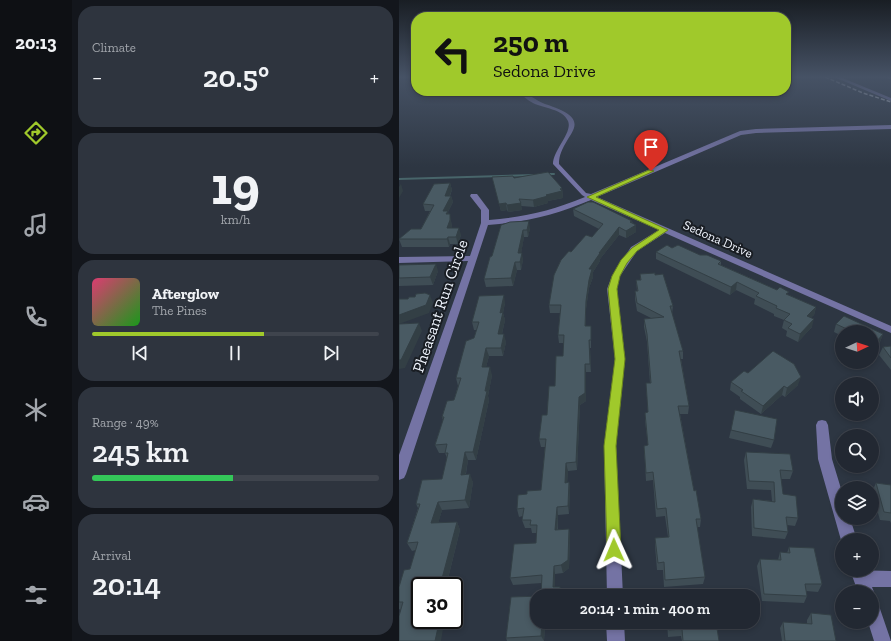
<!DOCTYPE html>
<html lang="en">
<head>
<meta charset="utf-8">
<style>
  :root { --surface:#222832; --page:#2e343e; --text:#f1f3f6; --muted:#a2a6ac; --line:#3f444d; --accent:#a0c92b }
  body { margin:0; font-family:"Zilla Slab",serif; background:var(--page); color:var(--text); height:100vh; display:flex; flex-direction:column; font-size:15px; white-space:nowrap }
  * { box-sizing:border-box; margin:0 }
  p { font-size:13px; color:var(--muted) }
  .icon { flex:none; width:22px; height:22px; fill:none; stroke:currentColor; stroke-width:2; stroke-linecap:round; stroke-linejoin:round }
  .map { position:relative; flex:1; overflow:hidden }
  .panel { display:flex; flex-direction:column; gap:6px; padding:6px; background:#13161c; width:327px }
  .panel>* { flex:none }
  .hud { position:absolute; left:12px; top:12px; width:380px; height:84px; border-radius:16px; box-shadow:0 2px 6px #0003,0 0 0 1px var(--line); background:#a0c92b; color:#111; overflow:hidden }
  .needle { width:26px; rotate:86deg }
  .tools { position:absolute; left:436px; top:325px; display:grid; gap:8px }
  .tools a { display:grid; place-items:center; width:44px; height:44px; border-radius:50%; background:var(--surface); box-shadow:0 2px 6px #0003,0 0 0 1px var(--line); font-size:20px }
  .speed { position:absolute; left:12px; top:577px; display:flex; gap:8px; font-size:20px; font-weight:700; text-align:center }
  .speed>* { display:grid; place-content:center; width:52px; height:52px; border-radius:50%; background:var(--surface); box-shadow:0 2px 6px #0003,0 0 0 1px var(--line); line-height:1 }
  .speed .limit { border:2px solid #111; border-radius:6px; background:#fff; color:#111 }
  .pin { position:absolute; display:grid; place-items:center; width:34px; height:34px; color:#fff; margin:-41px -17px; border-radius:50% 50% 50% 0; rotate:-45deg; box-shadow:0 0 4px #0007 }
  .pin .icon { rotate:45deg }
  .me { position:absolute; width:44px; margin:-22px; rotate:359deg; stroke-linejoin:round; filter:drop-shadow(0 0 3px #0008) }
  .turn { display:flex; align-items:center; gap:14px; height:84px; padding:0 16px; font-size:18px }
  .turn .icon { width:52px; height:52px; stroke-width:2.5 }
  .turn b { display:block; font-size:28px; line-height:34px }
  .big { font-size:30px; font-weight:600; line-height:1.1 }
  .panel .widget { flex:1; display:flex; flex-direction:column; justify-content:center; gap:6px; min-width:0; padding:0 14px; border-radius:16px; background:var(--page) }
  .panel .dial { align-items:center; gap:0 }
  .dial b { font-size:52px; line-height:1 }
  .song { display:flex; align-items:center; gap:12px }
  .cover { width:48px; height:48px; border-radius:6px; background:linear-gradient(135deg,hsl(340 70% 55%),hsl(120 70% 35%)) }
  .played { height:4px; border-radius:2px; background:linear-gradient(90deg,var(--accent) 60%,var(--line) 60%) }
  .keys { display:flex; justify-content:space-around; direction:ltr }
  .heat { display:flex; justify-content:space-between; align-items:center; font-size:22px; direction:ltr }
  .charge { height:6px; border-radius:3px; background:linear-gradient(90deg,#34c759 49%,var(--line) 0) }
  .trip { position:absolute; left:131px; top:589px; width:230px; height:40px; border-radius:16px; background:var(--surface); box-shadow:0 2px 6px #0003,0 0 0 1px var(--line); font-weight:600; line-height:40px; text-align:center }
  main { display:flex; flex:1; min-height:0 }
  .dock { display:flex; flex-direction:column; width:72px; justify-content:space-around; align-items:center; background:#0e1014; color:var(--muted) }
  .dock .icon { width:28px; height:28px }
  .dock .on { color:var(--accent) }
  .dock b { font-size:18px; color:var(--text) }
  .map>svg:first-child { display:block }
</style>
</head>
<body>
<main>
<nav class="dock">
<b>20:13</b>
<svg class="icon on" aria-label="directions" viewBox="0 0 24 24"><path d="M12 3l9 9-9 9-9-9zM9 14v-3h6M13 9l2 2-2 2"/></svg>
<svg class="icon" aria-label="music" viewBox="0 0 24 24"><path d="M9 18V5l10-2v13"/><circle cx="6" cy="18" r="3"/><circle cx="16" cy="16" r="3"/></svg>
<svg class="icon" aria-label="phone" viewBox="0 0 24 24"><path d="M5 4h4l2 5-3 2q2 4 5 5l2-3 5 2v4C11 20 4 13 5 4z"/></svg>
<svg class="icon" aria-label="climate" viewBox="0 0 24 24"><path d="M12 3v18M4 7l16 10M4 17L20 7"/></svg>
<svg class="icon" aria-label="car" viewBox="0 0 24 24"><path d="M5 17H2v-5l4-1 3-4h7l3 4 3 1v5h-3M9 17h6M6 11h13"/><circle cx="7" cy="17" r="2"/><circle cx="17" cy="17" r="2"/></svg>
<svg class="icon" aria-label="filters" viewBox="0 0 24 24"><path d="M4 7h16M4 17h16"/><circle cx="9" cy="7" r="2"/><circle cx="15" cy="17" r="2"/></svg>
</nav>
<section class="panel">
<div class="widget"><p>Climate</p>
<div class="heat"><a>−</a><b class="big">20.5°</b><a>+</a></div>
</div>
<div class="widget dial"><b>19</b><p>km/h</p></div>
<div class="widget">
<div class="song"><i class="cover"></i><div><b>Afterglow</b><p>The Pines</p></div></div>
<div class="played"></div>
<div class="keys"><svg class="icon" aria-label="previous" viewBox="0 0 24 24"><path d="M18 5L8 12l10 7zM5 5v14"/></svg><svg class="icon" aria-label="pause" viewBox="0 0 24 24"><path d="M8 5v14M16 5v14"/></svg><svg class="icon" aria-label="next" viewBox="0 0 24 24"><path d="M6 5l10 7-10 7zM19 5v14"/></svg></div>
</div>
<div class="widget"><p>Range · 49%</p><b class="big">245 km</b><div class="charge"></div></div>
<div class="widget"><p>Arrival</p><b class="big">20:14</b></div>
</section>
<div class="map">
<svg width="492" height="641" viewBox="0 0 492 641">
  <rect width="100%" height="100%" fill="#2d3642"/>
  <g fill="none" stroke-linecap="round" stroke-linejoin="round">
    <path stroke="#48656a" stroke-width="2" d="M147,174H155
      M0,179L137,175"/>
    <path fill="#7473a4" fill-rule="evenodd" d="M435,77H441L492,98V101Z
      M487,77H492V79L487,78Z
      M119,91C127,91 137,101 146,104C203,122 160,134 160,164L187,193L192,194L341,131L357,129L492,125V129L357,133L342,135L198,197L492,326V333L266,233L238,251L221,276L218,289L226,359L217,446L224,596H208L205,446L216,359L208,289L213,276L232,247L260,230L192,200C156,215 128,222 89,225L7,474L5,478L0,480V455L69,261L0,263V257L71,256L82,223V210L71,196L72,194H78L90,210V220C126,217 152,211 186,197L183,195L154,164C154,150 174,132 169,121C164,109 144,108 134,103C128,100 123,95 119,91Z
      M423,420L427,421L429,425L433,459L443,492V518H451L458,540H443V541L442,540L419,459L417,425L419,421Z
      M451,570L492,571V587H473L475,592L473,597V592H459Z
      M473,601L479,603L492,641H475L469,622H473Z
      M207,622H225L226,641H208Z"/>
    <path stroke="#b6bcc6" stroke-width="1.5" stroke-dasharray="4 2" stroke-linecap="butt" d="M426,77L464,93L492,102"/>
  </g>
  <path fill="#3f4d55" d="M93,177L115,178L163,188L164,198L149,201V203L135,207L122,206L123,210L109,212L108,210L102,211Z
    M51,183L53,190L51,196H52L54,202L49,212L52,221L53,228L62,235L59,244H51L50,247H3L0,239L22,229L31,211H26L24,204Z
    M174,209L233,221L234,224L237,232L227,238L220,235L201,259V261L194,272V277L190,288L187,309V326H192V348H191L192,372H187V401L181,405L178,470L169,471L168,482H170L171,490L170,514L159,515V530L170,529L171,537L170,568L164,573L156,574V587H161L163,594L138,622H161V625L146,626L145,641H108L107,638L142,596L143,583L114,585L111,578L137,543V533H133L132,528H126L123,520L124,516L120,517L118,509L128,494L142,490L146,447H142L140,439L148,415L164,356V343H160L159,335L161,313H151L150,305L172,252L193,237L200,229L175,216Z
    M102,225L131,228L129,237H125L122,253L124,260L122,270H118L114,286L87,287L85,279L93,256Z
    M273,248L322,261V265L417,307L415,315L412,317L413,327L399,342L387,336L388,331L383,328L385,320L375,316V314L355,304L356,299L337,290L331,295L257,259V252Z
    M0,265L39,271L34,285L0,286Z
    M241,274L256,275L274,306L273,314L284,351V359H282L290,406L289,414H281L295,491L302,519L301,527H298L306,577L304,584L265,587L264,570H258L256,546V538L269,537L266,516L257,517L254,480L247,481L245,446L249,445L246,421V413L249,412L247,383H251L248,342L245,327V319L252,318L238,311L236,299V291H238L237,280H241Z
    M106,303L104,313L106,320L103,334L107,342L104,356H90L87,367L93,375L89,396L90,400L77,460H69L67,474L74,482L70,508L43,510L39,523L58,522L61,530L38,623H40L44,629L0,609V587L11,569L17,550L13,551L8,543L19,508L17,504L43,479L48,458L46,453H40L36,445L44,420L43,417L55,400L59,386L57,378L75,338L78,330H75L73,322Z
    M445,316L484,334L481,342L473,351V332H443V336L435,332L437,324Z
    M443,338V347L440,346Z
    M492,346V370L480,355L484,347Z
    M349,373L399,385L386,397L383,395L362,414L341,399V397L331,390L332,382Z
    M332,430L375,440L372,448L330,438Z
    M347,452L394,471L391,479H382L384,494L399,518L396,526L388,525L389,532L386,539L353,536L352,507L354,499L373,501L372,490L348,489L345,460Z
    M477,483L492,485V523L491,521L481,520L473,492Z
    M390,547L423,584L419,592L407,591L408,596L405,603L363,601L358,566L361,559L379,560L381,552L388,553Z
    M412,613L437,641H383L381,628L384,622L408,624V620Z
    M268,622H317L320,641H283L282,636L269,637Z"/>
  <path fill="#333f45" d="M51,183L53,190L47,203L46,196Z
    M2,184L4,191L0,198V187Z
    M163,188L164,198L149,201V203L135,207L134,200Z
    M52,196L54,202L49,212L51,218L44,211Z
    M107,203L108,210L102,211L100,204Z
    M122,203L123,210L109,212L108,205Z
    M51,214L52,221L53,227L50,235L48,228Z
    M130,221L131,228L129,237L128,230Z
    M233,221L234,227L237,225V232L227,238V231L231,222Z
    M220,227V235L201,259V261L194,272V277L190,288L187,309V335L186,326L187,301L190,269L200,253Z
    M60,228L62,235L59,244L57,237Z
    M124,230L125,237L121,260L119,253Z
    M49,237L51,244L50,247L48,239Z
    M123,253L124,260L122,270L121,262Z
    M116,262L118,270L114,286L112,278Z
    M37,264L39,271L34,285L31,277Z
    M338,282L337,290L331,295L332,287Z
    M31,295L34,303L30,313L0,324V315Z
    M105,295L106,303L104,313L106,320L101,342L99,334L101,313Z
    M417,307L415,315L406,324L408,316Z
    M415,319L413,327L399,342L401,334Z
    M20,323L23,331L6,368L0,369V360Z
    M105,334L107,342L104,356L102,348Z
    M484,334L481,342L473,351V347Z
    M190,340L191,348L192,372L191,364Z
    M87,348L90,356L85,375L83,367Z
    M186,364L187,372V401L181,405L178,470L177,462L180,397Z
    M91,367L93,375L89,396L90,400L77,460L74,452Z
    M402,377L399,385L386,397L388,388Z
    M385,386L383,395L362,414L364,406Z
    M66,452L69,460L65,483L62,475Z
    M167,463L169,471L168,491L166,483Z
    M71,474L74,482L70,508L66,500Z
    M170,482L171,490L170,514L169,506Z
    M39,502L43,510L37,531L32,523Z
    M158,507L159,515L158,538L156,530Z
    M58,522L61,530L47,586H41Z
    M170,529L171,537L170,568L164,573L162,565Z
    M155,566L156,574V594L154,587Z
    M161,587L163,594V596H161Z
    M33,620H39L36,630L32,623Z
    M143,622H145L146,626L145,641L142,636Z
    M40,623L44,629L42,641H36Z"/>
  <path fill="#495a63" stroke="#333f45" d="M149,172L163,188L161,189L163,191L147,195L149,196L134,200L120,199L122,203L108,205L107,203L100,204L93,177L114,176L115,178Z
    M51,183L46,196H52L44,211H49L47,214H51V220L48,228H60L57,237H49L48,239H0L12,229H22L35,205L24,204L35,184Z
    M189,202H194L233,221L231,222L237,225L227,231L220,227L200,253H201L190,269H193L190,280L187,301L186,326H192V340H190L191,364H186V393L180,397L177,462L167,463L166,483L170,482L169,506L158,507L156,530L170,529L169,560L162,565L155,566L154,587H161V596H138V622H143L142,636L107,638L112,597L142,596L143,575L111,578L115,544L137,543L138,525H131L132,520H123L125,508L118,509L119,495L128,494V491L142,490L147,439H140L143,415H148L150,386H156L157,356H164L165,335H159L162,305H150L155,275L162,260L170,251L172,252L187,235L193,237L204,224L174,209Z
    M130,221L128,230H124L119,253H123L121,262H116L112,278L85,279L91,257L93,256L102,225L111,222Z
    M268,245L273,248L279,245L301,255H308L322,261L319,264L378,290L381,287L390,292L387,294L417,307L408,316L415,319L401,334L389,328L393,324L385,320L391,314L377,308L378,306L357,296L360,293L338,282L332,287L257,252Z
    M37,264L31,277L0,278V265Z
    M256,273V275L264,274L274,306H271L284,351H280L290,406H279L295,491L297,490L302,519H297L306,577L266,580L265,562L259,563L256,538L270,537L267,508L258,509L254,472L247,473L245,446L249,445L246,413L249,412L247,383H252L248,334L245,319L265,317L238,303L236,291H239L237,280H242L241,274Z
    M26,293L31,295L27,305L0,315V299H9L10,297H16L17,294Z
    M105,295L101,313L104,312L99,334H105L102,348H87L83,367H91L86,391H88L74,452H66L62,475L71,474L66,500L39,502L32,523L58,522L41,586H21V620H33L32,623H40L36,641H0V616L4,602H0V587L5,570L11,569L19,542L8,543L21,504H17L23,480L43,479L49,453H46L48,444L36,445L45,417H43L48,401L55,400L62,378H57L67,341L75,338L80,322H73L80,296Z
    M445,316L484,334L473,347V332H449L450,330L437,324Z
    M20,323L2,360H0V324Z
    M492,346V358L484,347Z
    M374,351L395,364L402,377L388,388L385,386L364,406L342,391L344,390L332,382L345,371L349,373Z
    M336,410L378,419L375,440L332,430Z
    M347,452L391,454L394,471L381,470L384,494L397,496L399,518L387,517L389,532L355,528L354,499L376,502L375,482L350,481Z
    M477,483L492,485V513L485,512Z
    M390,547L415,548L423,584H406L408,596L365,594L361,559L382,560L381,552L391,553Z
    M412,613L432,615L437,641H386L384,622L413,624Z
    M269,622H317L320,641H284L283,629L270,630Z"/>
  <linearGradient id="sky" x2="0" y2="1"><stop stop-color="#191e24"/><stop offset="0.46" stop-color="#465265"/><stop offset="1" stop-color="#465265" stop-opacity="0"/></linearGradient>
  <rect width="492" height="167" fill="url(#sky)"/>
  <path fill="#a0c92b" stroke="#68831c" d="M250,170L255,171L197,197L269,230L238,251L228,263L221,276L218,289L226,359L217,446L222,550L220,555L215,557L210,555L208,550L205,446L216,359L209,289L213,276L222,260L233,248L260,230L188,197Z"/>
  <g text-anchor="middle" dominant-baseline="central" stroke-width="4" stroke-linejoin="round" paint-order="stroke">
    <g font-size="13" fill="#f0f5fe" stroke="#191d23">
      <text transform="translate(319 239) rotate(24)">Sedona Drive</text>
    </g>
    <g font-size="16" fill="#f0f5fe" stroke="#191d23">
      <text transform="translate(41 306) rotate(-71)">Pheasant Run Circle</text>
    </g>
  </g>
</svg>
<div class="tools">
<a><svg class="needle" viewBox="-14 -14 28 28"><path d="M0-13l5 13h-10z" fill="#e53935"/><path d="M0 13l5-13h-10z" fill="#a2a6ac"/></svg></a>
<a><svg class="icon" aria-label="sound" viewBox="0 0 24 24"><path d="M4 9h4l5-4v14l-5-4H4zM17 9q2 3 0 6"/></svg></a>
<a><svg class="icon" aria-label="search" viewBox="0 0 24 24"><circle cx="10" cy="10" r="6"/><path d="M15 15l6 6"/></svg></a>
<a><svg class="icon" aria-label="layers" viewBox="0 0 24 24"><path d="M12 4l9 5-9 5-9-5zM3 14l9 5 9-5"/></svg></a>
<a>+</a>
<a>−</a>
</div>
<div class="speed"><div class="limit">30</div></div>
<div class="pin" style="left:252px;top:171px;background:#d93025"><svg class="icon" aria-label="arrive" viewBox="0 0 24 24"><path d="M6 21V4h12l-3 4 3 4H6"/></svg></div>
<svg class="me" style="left:215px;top:550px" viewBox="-20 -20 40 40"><path d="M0-17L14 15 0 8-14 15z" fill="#a0c92b" stroke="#fff" stroke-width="4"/></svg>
<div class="trip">20:14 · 1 min · 400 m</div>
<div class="hud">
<div class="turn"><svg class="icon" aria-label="left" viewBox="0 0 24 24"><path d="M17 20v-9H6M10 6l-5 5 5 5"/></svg><div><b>250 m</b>Sedona Drive</div></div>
</div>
</div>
</main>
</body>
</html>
